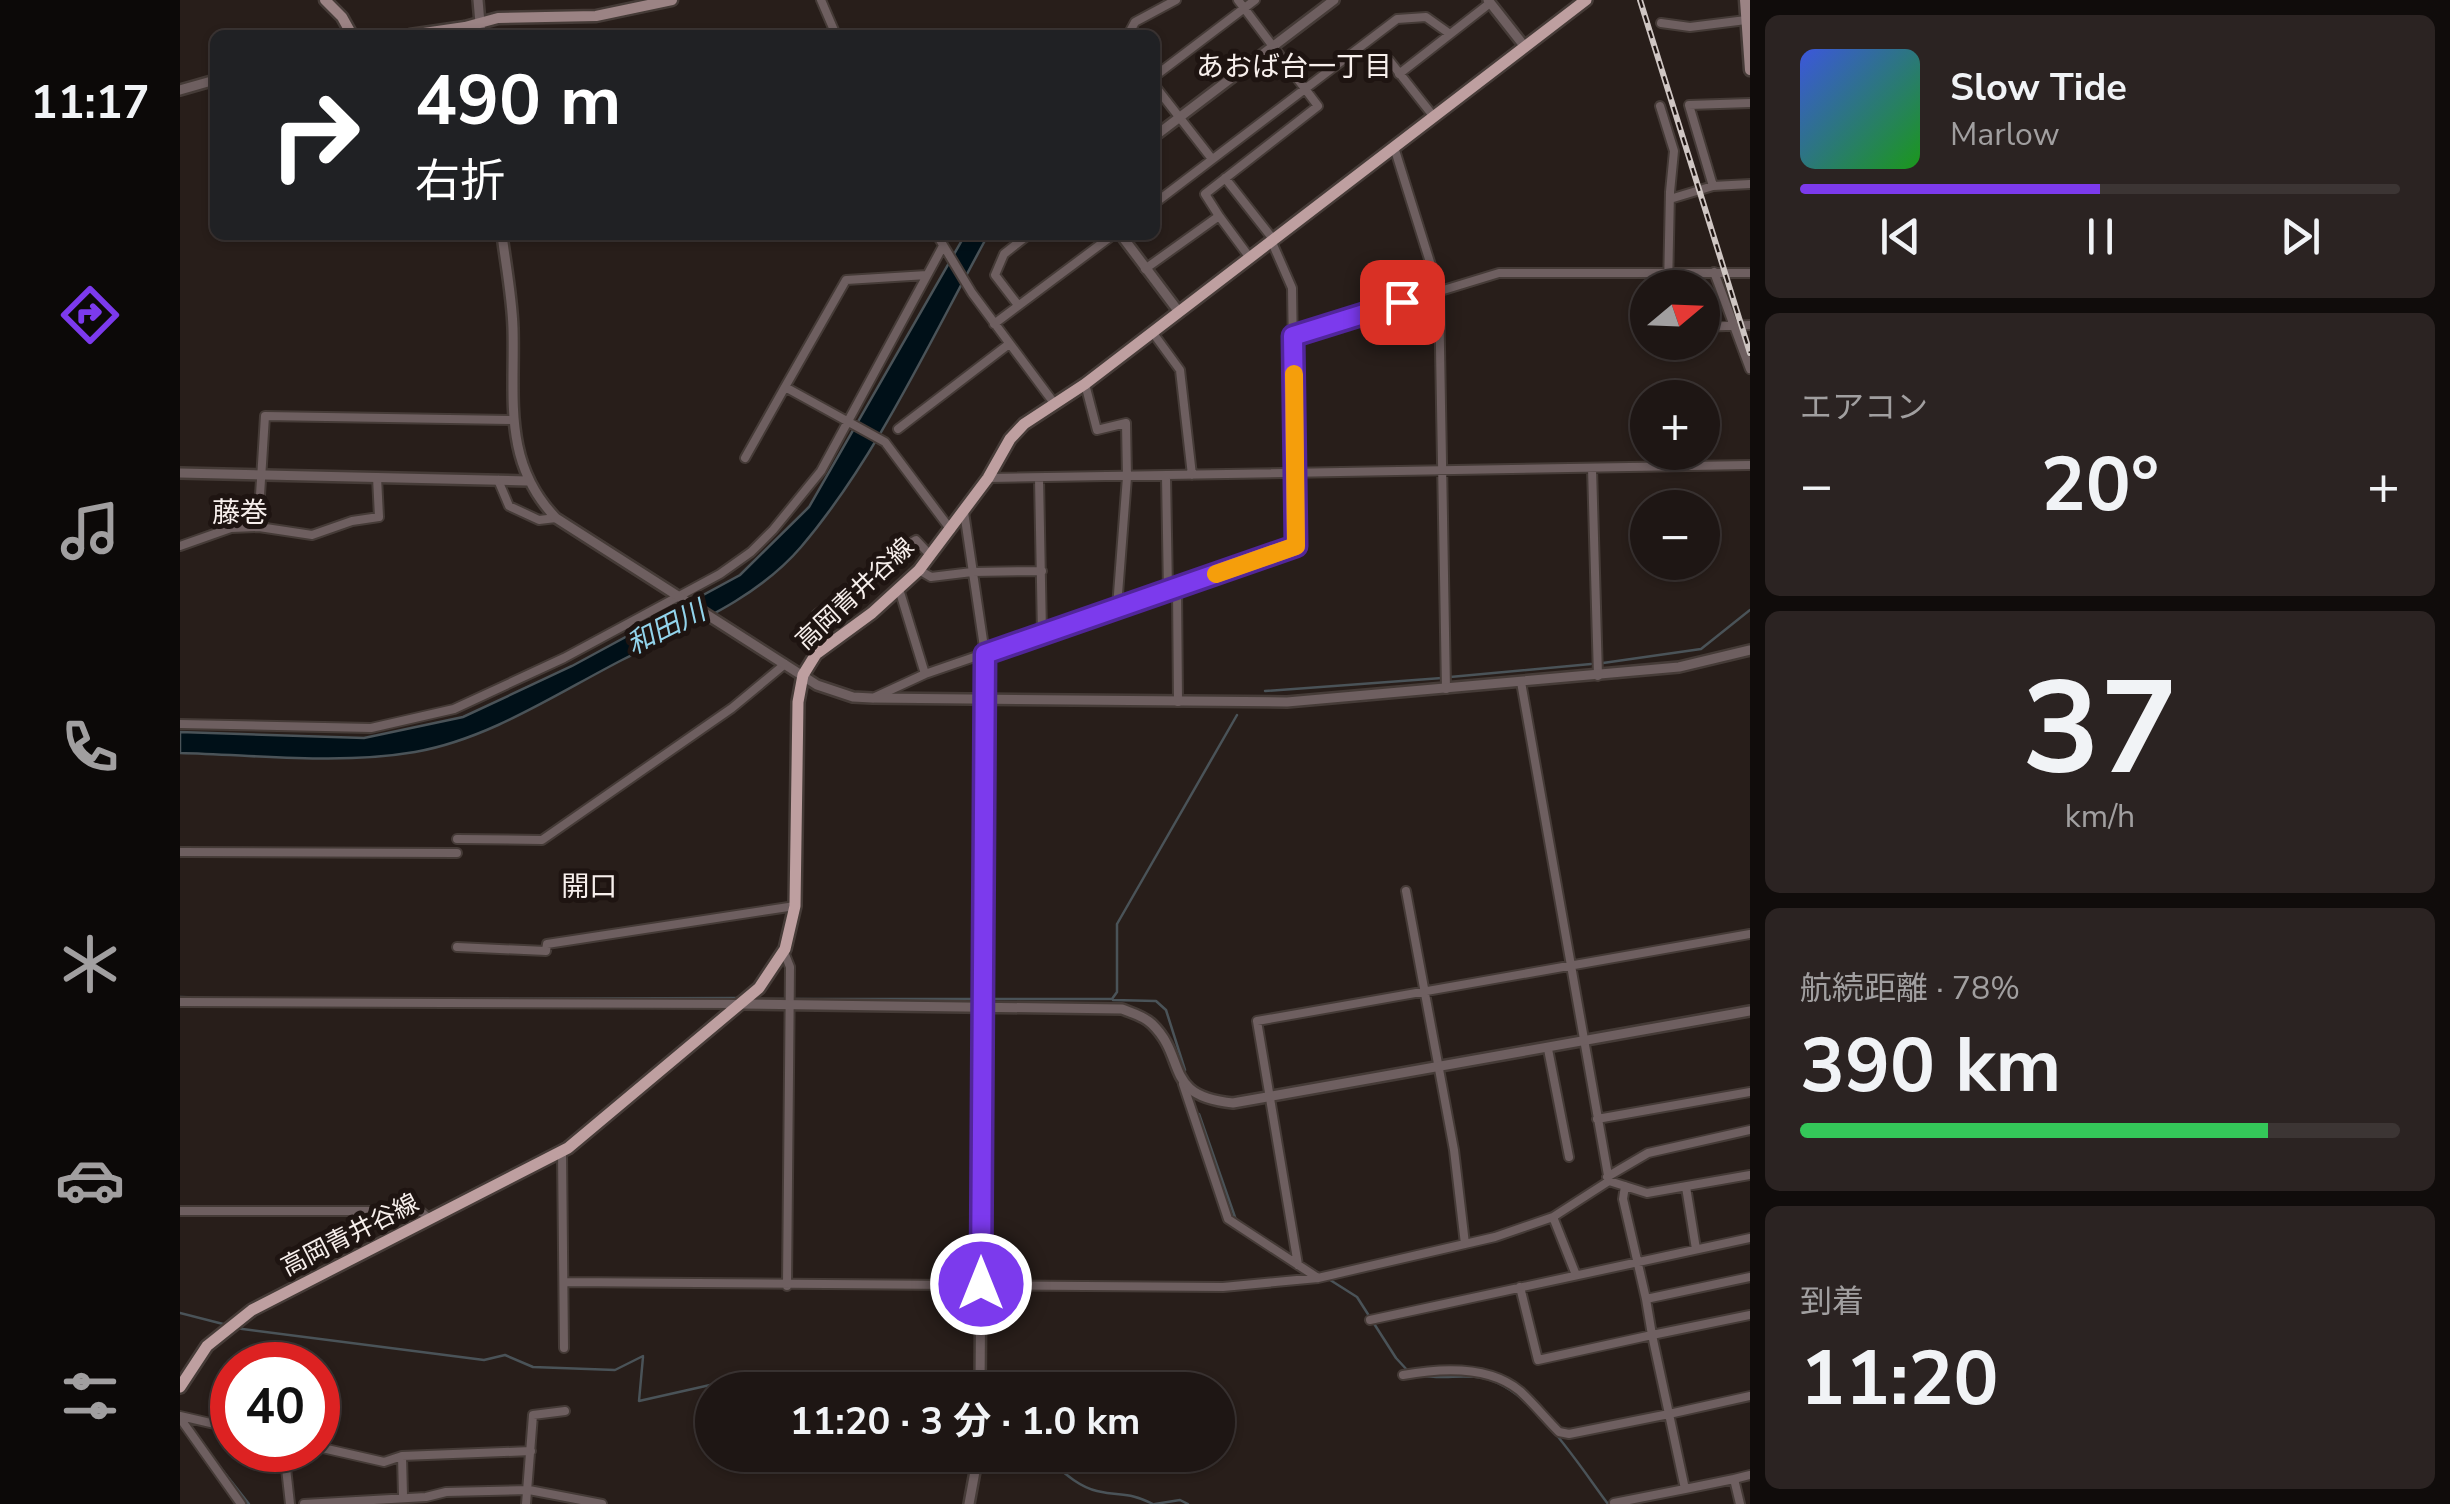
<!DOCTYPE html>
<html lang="ja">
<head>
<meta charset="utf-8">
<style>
  :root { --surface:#1e1614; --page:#2b2322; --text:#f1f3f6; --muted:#a19fa0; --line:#3c3534; --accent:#7c3aed }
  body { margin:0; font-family:"Nunito Sans","Noto Sans JP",sans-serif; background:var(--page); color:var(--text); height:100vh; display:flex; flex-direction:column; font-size:38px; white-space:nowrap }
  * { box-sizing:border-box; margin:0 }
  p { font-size:32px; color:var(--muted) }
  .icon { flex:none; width:55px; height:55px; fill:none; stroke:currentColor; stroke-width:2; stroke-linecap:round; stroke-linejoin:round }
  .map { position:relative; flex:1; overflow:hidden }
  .panel { display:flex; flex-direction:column; gap:15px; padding:15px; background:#100c0b; width:700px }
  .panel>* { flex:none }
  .hud { position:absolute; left:30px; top:30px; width:950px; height:210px; border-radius:15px; box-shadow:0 2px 8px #0004,0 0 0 2px var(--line); background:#202124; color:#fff; overflow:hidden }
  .needle { width:65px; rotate:71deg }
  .fabs { position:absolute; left:1450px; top:270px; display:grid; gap:20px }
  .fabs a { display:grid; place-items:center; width:90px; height:90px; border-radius:50%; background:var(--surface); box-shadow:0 2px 8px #0004,0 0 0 2px var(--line); font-size:50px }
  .speed { position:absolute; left:30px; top:1342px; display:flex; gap:20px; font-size:50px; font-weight:700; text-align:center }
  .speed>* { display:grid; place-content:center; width:130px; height:130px; border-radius:50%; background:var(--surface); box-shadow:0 2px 8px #0004,0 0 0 2px var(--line); line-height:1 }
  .speed .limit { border:15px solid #d22; background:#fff; color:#111 }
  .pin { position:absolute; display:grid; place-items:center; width:85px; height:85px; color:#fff; margin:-42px; border-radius:20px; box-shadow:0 5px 15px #0006 }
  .me { position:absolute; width:110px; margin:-55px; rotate:0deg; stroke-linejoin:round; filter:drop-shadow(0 0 8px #0008) }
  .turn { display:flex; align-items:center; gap:35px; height:210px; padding:0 40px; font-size:45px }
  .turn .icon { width:130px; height:130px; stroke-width:2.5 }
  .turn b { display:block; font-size:70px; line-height:85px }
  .big { font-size:75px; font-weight:700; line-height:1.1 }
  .panel .card { flex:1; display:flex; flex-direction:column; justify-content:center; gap:15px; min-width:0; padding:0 35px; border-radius:15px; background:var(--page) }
  .panel .dial { align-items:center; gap:0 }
  .dial b { font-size:130px; line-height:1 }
  .song { display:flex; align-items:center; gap:30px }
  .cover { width:120px; height:120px; border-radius:15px; background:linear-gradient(135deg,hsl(230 70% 55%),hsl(120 70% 35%)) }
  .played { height:10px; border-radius:5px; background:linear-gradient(90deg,var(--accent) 50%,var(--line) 50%) }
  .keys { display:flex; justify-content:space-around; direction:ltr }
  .heat { display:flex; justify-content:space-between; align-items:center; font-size:55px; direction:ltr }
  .charge { height:15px; border-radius:8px; background:linear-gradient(90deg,#34c759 78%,var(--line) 0) }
  .trip { position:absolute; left:515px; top:1372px; width:540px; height:100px; border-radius:50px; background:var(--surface); box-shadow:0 2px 8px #0004,0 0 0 2px var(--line); font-weight:700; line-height:100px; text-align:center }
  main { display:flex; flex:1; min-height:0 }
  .tab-bar { display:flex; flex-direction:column; width:180px; justify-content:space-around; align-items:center; background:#0c0908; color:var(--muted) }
  .tab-bar .icon { width:70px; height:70px }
  .tab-bar .on { color:var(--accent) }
  .tab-bar b { font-size:45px; color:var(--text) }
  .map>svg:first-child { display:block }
</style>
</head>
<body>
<main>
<nav class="tab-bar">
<b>11:17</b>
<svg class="icon on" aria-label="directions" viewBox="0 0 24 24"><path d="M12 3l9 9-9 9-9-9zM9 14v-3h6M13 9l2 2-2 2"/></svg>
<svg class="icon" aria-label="music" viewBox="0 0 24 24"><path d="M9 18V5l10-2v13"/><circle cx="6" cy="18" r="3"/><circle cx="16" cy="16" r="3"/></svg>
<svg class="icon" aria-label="phone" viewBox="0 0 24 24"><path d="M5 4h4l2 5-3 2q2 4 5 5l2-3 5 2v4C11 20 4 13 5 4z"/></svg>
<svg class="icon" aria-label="climate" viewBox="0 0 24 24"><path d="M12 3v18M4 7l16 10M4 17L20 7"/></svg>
<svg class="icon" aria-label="car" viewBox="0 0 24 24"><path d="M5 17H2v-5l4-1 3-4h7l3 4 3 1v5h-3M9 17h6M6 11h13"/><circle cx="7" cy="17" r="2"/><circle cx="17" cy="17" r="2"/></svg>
<svg class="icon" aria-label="filters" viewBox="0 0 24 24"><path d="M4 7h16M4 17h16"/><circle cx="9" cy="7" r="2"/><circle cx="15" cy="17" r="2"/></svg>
</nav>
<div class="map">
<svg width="1570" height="1504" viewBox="0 0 1570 1504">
  <rect width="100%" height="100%" fill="#281e1a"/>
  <path fill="#001018" stroke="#4a5358" stroke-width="2.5" d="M785,235H808C752,337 696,459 621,547C575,601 504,628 442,660C376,694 309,739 235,752C158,765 78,755 0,753V732L184,738L283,717L392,666L560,575L629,507Z"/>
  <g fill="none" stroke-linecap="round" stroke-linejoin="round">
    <path stroke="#4a5358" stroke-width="2.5" d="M1423,663L1521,649L1570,610
      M1270,677L1411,664
      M1085,691L1262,678
      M0,997L68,999
      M191,999L558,998
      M576,999H798
      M806,999H932L937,992V924L1057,715
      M933,1000L976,1001L986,1010L1005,1070
      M1019,1114L1056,1220
      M1121,1262L1140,1274
      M1147,1278L1177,1297L1216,1358L1228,1371
      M0,1313L47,1325
      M55,1328L304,1360L325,1355L353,1367L435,1370L463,1356
      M463,1357L459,1401L539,1383L573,1390
      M1240,1375C1261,1380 1282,1374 1303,1378C1351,1387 1400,1467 1428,1504
      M29,1453L69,1504
      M863,1455C879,1468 896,1486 917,1491C942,1497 947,1491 973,1504
      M975,1504L1000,1500L1008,1504"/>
    <defs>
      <path id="minor" d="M641,0L656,35
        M1481,23L1510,27L1566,20
        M948,35L955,22L996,0
        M1209,60L1254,117
        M1219,74L1310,3
        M975,76L1075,0
        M975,86L1032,159
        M1570,103L1509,105L1533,186L1570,184
        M1480,106L1494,151L1490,192L1488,288
        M1214,147L1259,291L1266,689
        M1045,178L1093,239
        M1490,199L1533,186
        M975,203L1217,19L1246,17L1270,34
        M1039,216L1025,194L1138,106L1058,0
        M757,235L792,293L874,403
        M965,269L1039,216L1070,258
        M1534,272L1570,369
        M747,275L666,280L605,387L705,442L771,530
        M838,305L815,275L824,254L848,235
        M814,324L933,235
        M1522,327L1570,325
        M973,333L1000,370L1012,475
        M1113,336L1319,273H1570
        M905,384L917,430L946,423L947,477L937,607
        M718,429L829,344
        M565,458L605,387
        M1412,468L1418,676
        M986,476L988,591
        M808,478L1570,465
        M859,478L862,634
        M318,480L329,506L359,520L376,518
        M784,512L805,654V700
        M78,527L85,416L331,420
        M0,546L51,528L79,527L132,535L172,521L199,517L197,477
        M739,570L751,577L792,572L862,571
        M997,588L998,702
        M719,589L745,674
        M646,645L637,614C671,591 700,560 736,540L751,556
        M1341,682L1429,1181
        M693,698L745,674L1116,546L1112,288L1091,240
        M0,724L191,728L274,709L384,658L540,574L571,552L593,530L641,471L763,246
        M277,839L362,840L552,708L605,664
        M0,852L277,853
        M1226,891L1274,1150L1285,1244
        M277,947L366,951L367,944L615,906
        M604,952L610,967L607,1286
        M0,1002L557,1004
        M1368,1049L1389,1157
        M1003,1084L1048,1219L1138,1278
        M1417,1119L1570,1092
        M382,1152L384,1348
        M1427,1177L1468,1153L1570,1130
        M1445,1186L1443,1199L1466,1299L1570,1277
        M1506,1187L1516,1249
        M0,1211H240L250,1219
        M1373,1217L1396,1275
        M1118,1265L1077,1021L1570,934
        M385,1282L1043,1287L1138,1278L1315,1237L1373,1217L1429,1181L1467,1193L1570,1175
        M1340,1287L1358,1360L1472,1335L1489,1414L1570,1396
        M1466,1299L1472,1335L1570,1315
        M1190,1320L1570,1238
        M1223,1375C1261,1368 1309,1365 1340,1391C1354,1404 1366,1419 1379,1432L1389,1434L1489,1414L1505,1489L1554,1479L1560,1504
        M0,1416L52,1428
        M0,1418L61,1504
        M138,1447L204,1462L222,1456L351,1451
        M104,1450L110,1504
        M222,1456L223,1496
        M1554,1479L1570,1475
        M1434,1503L1505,1489
        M124,1504L246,1497L266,1492L349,1490L422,1504
        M346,1504L353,1415L385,1411"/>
      <path id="tertiary" d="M298,0L301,35
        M1308,0L1345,47
        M0,90L35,80
        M975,136L1154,0
        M322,235C326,266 332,297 333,328C335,398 322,462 376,518L637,685L673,697L692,698L1107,702L1499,667L1570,650
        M941,235L999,312
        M0,473L347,481
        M561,1004L942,1009C952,1013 964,1016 972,1024C1008,1059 982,1096 1053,1103L1570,1011
        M800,1390L805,700
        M789,1504L798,1455"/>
      <path id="secondary" d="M145,0L162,17L172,35
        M1565,0L1570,70
        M230,35L285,27L318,18L416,16L492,0"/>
      <path id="primary" d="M0,1387L27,1346L72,1310L388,1148L579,988L605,949L615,906L618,702L623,675L636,654L692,613L739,570L808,478L830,439L844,424L905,384L1406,0"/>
    </defs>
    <use href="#minor" stroke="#453b37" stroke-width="12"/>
    <use href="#tertiary" stroke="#453b37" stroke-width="14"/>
    <use href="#secondary" stroke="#453b37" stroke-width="15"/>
    <use href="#primary" stroke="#453b37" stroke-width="16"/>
    <use href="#minor" stroke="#6e5f60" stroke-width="8"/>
    <use href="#tertiary" stroke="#6e5f60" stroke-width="9"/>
    <use href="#secondary" stroke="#9b8384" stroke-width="10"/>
    <use href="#primary" stroke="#be9fa0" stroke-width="11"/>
    <defs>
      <path id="rail" d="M1460,0L1570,353"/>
    </defs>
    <use href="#rail" stroke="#cfc6c3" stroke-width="6"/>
    <use href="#rail" stroke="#1e1411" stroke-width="2.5" stroke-dasharray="8" stroke-linecap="butt"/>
  </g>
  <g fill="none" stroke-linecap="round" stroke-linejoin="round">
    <defs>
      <path id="route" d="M801,1284L805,654L1116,546L1113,336L1222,302"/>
    </defs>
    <use href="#route" stroke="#51269a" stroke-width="25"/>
    <use href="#route" stroke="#7c3aed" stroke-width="18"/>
    <path stroke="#f59e0b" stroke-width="18" d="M1036,574L1116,546L1114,374"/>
  </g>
  <g text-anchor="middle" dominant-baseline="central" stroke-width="10" stroke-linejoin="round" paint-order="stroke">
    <g font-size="25" fill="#f7efec" stroke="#1e1411">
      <text transform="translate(675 594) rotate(-43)">高岡青井谷線</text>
      <text transform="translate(170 1235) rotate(-27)">高岡青井谷線</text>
    </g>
    <g font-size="28" fill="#f7efec" stroke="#1e1411">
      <text x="1114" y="67">あおば台一丁目</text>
      <text x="60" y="513">藤巻</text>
      <text x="409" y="887">開口</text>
    </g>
    <g font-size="28" font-style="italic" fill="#93d4ec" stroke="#1e1411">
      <text transform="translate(486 628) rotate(-27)">和田川</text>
    </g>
  </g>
</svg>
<div class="fabs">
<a><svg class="needle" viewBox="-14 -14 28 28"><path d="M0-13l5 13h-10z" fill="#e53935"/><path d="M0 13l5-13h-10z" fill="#a19fa0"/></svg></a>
<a>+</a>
<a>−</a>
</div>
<div class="speed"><div class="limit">40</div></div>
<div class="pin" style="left:1222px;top:302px;background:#d93025"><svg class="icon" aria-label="arrive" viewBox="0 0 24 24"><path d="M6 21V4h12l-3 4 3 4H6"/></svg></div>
<svg class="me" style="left:801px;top:1284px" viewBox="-20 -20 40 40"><circle r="17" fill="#7c3aed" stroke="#fff" stroke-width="3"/><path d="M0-11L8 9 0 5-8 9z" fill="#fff"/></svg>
<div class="trip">11:20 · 3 分 · 1.0 km</div>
<div class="hud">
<div class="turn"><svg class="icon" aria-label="right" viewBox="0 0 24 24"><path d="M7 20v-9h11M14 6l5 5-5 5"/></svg><div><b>490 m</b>右折</div></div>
</div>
</div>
<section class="panel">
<div class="card">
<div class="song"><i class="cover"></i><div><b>Slow Tide</b><p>Marlow</p></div></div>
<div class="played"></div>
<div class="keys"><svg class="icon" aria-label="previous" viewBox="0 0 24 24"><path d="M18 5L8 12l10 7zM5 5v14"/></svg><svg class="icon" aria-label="pause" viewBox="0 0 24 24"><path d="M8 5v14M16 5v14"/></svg><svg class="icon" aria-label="next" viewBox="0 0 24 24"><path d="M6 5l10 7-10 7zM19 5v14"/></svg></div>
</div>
<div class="card"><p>エアコン</p>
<div class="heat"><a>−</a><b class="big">20°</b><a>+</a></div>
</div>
<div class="card dial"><b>37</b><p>km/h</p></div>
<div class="card"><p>航続距離 · 78%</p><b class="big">390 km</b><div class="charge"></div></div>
<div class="card"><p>到着</p><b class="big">11:20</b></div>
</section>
</main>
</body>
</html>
